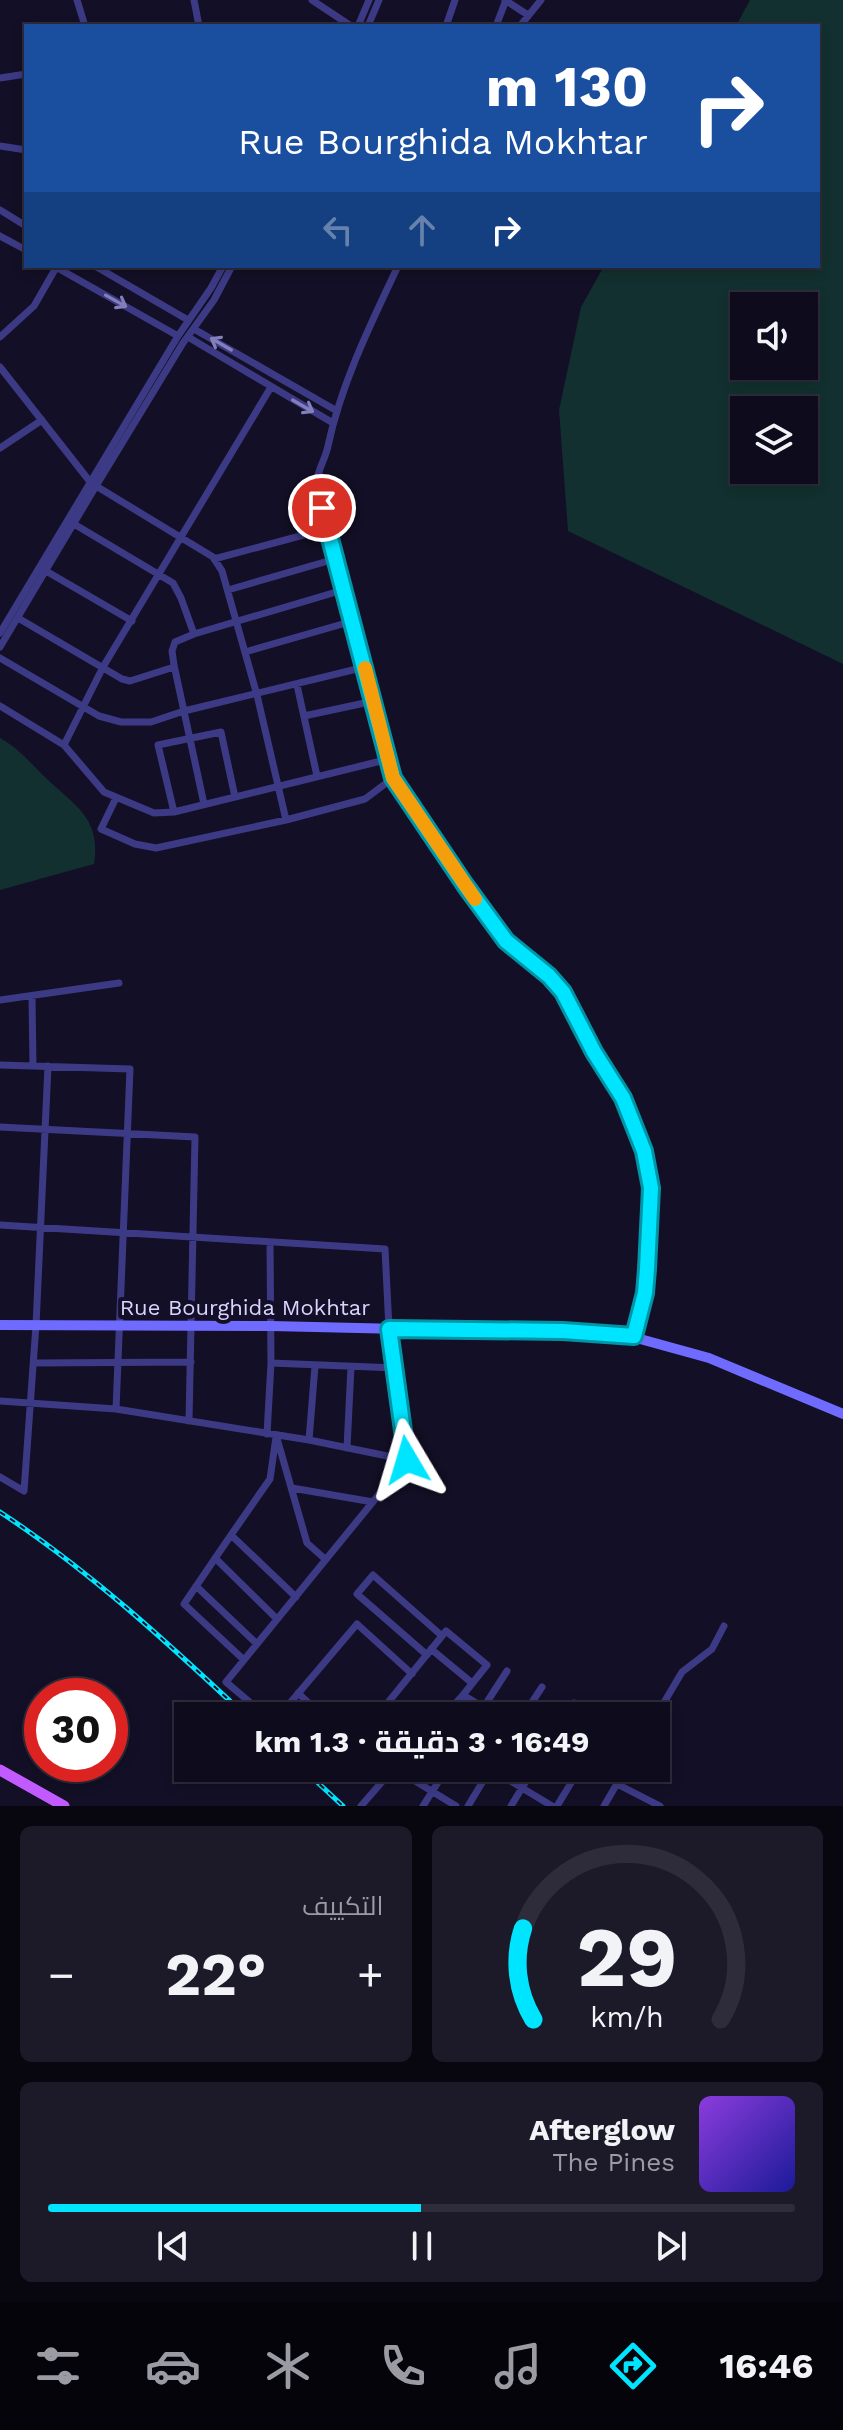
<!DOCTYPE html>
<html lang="ar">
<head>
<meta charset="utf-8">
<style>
  :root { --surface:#0e0b1c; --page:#1c1929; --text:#f1f3f6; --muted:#9b9ba3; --line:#2e2b3b; --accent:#00e5ff }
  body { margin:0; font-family:"Work Sans",Cairo,sans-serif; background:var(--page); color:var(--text); direction:rtl; height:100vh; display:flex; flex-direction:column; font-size:30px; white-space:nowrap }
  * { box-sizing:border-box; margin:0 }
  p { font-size:26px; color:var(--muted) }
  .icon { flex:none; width:44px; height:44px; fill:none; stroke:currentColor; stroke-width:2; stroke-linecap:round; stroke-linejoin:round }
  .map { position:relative; height:1806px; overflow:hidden; direction:ltr }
  .side { display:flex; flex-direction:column; gap:20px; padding:20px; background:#08060f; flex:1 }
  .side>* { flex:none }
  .banner { position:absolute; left:24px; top:24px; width:796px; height:244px; border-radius:0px; box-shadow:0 4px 12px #0003,0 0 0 2px var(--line); direction:rtl; background:#1a4fa0; color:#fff; overflow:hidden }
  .tools { position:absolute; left:730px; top:292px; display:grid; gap:16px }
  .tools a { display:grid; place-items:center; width:88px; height:88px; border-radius:0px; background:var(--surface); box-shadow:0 4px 12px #0003,0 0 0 2px var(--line); font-size:40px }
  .speed { position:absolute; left:24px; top:1678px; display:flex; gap:16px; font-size:40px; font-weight:700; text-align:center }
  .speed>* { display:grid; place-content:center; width:104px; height:104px; border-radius:50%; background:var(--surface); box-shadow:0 4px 12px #0003,0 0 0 2px var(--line); line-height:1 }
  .speed .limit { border:12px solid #d22; background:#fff; color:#111 }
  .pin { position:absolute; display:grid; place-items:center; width:68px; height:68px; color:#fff; margin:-34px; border:4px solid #fff; border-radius:50%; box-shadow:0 2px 8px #0007 }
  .me { position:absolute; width:88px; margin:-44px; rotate:353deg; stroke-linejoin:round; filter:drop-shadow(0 0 6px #0008) }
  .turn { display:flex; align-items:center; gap:28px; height:168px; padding:0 40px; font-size:36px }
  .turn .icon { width:104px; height:104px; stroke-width:2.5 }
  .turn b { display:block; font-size:56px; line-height:68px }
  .lanes { display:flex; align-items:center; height:76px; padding:0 40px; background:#0003; justify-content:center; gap:40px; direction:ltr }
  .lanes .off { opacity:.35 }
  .big { font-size:60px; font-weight:700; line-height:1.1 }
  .side .tile { flex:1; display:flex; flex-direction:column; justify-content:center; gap:12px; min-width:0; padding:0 28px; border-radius:12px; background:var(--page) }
  .side .dial { align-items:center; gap:0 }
  .dial svg { height:208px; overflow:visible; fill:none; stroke:var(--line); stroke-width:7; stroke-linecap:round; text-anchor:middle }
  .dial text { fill:var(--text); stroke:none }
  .song { display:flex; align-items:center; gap:24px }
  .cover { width:96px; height:96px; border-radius:12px; background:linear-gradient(135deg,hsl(270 70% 55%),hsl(240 70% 35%)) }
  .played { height:8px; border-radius:4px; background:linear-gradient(90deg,var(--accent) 50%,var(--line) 50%) }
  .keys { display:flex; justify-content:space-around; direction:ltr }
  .heat { display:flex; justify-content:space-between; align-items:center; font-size:44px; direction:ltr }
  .side .tiles { flex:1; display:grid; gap:20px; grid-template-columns:1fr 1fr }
  .tile:last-child { grid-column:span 2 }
  .trip { position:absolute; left:174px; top:1702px; width:496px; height:80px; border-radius:0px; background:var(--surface); box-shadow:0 4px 12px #0003,0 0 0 2px var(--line); font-weight:700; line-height:80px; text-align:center; direction:rtl }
  .tabs { display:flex; height:128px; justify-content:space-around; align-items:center; background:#06040b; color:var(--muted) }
  .tabs .icon { width:56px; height:56px }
  .tabs .selected { color:var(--accent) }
  .tabs b { font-size:36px; color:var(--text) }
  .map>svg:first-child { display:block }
</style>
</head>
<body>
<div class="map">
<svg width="843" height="1806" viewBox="0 0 843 1806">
  <rect width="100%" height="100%" fill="#130f26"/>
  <path fill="#12302f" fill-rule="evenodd" d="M750,0H843V664L568,531L559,410L581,307L604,266H818V26H736ZM744,306H804V366H744ZM744,410H804V470H744Z
    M0,738C20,749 32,765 48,780C77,807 101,819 94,864L0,890Z"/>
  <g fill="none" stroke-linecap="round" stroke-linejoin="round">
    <path stroke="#3d3a85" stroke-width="7" d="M77,0L85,26
      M194,0L199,26
      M312,0L351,26
      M505,0L528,15
      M358,26L369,0
      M368,26L379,0
      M446,26L455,0
      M496,26L506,0
      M520,26L541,0
      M0,78L26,74
      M0,146L26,150
      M0,210L26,226
      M0,236L26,250
      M54,266L178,336
      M95,266L188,320
      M398,266C371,323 341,384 328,446C325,461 316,471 317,487L393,778L465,885L506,941L549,976L563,992L594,1052L623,1098L644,1151L651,1188L647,1269L645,1293L634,1336
      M194,329L337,411
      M0,337L34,306L57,266
      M188,337L333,423
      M0,367L91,483
      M0,448L42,420
      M96,486L213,557L222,571L257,695L286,820
      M74,524L173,583L181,598L194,634
      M214,559L326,529
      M46,571L132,621
      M228,590L335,559
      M18,618L122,679L130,681L174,667
      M0,633L178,336L211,288L223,266
      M0,647L96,486L183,343L214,300L232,266
      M245,652L353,621
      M0,658L99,716L121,722H151L184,711L365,667
      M297,685L317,776
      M0,706L64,745L104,792L154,813L174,812L389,759
      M304,716L374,701
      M64,745L103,667L271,387
      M116,798L101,829L135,844L156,848L286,820L365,799L393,778
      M204,804L174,665L172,651L175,642L194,634L343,590
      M174,812L158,745L221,732L235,797
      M32,996L33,1066
      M0,1000L119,983
      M0,1065L130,1069L116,1409
      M0,1127L195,1137L189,1421
      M0,1225L385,1249L389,1329L407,1460L226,1682L266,1716
      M34,1363L191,1362
      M271,1363L396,1368
      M0,1401L116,1409L309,1440L407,1460
      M267,1434L271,1363L270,1242
      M276,1435L307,1543L325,1559
      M309,1440L315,1366
      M347,1448L351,1367
      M0,1477L24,1491L36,1325L48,1066
      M292,1488L373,1502
      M231,1535L270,1479L276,1437
      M215,1558L277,1619
      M196,1586L257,1644
      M442,1636L446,1631L487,1665L463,1695
      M431,1649L472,1683
      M244,1660L184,1604L231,1535L296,1597
      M298,1693L323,1716
      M279,1716L357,1624L412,1674
      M377,1716L442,1636L373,1575L357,1594L427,1655
      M444,1716L463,1695L498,1716
      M478,1716L507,1671
      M523,1716L542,1687
      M566,1716L574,1703
      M656,1716L682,1672L712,1649L724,1626
      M394,1768L456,1806
      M489,1768L552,1806
      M617,1784L660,1806
      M361,1806L394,1768
      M423,1806L447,1768
      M468,1806L491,1768
      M511,1806L534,1768
      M557,1806L580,1768
      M604,1806L626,1768"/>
    <path stroke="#6f6bff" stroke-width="10" d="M0,1325L271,1326L622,1334L709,1358L843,1414"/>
    <path stroke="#c25bff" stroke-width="11" d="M0,1770L64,1806"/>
    <defs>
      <path id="rail" d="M0,1512C90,1571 168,1643 246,1716
        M302,1768L343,1806"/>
    </defs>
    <use href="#rail" stroke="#00e5ff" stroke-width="5"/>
    <use href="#rail" stroke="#130f26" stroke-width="2" stroke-dasharray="6" stroke-linecap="butt"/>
  </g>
  <defs><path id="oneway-shaft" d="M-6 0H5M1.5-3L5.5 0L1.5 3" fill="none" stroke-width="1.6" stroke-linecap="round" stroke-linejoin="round" transform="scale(2)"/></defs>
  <g stroke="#837fbc">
    <use href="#oneway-shaft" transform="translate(116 301) rotate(29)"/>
    <use href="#oneway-shaft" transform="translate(221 344) rotate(-150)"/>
    <use href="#oneway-shaft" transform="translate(303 406) rotate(30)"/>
  </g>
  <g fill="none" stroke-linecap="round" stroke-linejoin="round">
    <defs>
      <path id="route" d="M322,508L393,778L465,885L506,941L549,976L563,992L594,1052L623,1098L644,1151L651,1188L647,1269L645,1293L634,1336L563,1331L389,1329L407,1460"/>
    </defs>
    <use href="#route" stroke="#0095a6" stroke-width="20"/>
    <use href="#route" stroke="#00e5ff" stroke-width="14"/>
    <path stroke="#f59e0b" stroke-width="14" d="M365,668L393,778L475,899"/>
  </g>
  <g text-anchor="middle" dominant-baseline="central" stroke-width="8" stroke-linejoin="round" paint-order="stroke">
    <g font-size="22" fill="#d9d4ff" stroke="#130f26">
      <text x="245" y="1307">Rue Bourghida Mokhtar</text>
    </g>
  </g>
</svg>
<div class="tools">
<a><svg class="icon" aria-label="sound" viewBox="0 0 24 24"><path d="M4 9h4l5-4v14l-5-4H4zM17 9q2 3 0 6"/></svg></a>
<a><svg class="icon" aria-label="layers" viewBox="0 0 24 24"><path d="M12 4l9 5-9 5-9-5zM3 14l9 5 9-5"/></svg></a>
</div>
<div class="speed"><div class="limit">30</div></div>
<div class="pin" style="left:322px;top:508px;background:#d93025"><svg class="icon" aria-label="arrive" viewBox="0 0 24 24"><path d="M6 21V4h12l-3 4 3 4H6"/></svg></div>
<svg class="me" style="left:407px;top:1460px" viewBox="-20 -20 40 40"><path d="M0-17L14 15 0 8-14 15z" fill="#00e5ff" stroke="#fff" stroke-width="4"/></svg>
<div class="trip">16:49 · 3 دقيقة · 1.3 km</div>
<div class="banner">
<div class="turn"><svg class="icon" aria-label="right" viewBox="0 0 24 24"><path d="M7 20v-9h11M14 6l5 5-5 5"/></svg><div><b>130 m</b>Rue Bourghida Mokhtar</div></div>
<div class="lanes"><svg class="icon off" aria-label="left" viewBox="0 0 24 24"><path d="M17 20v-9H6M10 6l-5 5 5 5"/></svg><svg class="icon off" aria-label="ahead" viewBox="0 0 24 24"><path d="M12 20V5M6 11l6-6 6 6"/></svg><svg class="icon" aria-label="right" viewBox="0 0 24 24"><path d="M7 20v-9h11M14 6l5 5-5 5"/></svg></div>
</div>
</div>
<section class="side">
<div class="tiles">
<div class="tile dial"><svg viewBox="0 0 100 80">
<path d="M14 69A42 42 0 1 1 86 69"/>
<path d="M14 69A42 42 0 0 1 10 34" stroke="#00e5ff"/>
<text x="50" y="56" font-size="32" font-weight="700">29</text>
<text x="50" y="72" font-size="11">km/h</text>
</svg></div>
<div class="tile"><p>التكييف</p>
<div class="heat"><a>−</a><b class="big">22°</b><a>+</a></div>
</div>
<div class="tile">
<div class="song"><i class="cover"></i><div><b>Afterglow</b><p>The Pines</p></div></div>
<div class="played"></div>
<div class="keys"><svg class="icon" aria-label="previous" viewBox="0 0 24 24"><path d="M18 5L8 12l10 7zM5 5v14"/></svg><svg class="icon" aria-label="pause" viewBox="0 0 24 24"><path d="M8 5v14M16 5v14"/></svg><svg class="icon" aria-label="next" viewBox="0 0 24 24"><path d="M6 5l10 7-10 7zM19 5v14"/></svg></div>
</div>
</div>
</section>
<nav class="tabs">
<b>16:46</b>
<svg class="icon selected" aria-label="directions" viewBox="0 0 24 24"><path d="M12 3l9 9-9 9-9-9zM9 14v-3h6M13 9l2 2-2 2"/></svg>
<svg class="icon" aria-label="music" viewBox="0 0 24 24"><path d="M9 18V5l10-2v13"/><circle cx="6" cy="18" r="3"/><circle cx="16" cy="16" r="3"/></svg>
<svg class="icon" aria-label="phone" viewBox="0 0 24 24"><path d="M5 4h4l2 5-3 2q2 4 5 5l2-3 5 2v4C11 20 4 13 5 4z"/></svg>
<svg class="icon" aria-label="climate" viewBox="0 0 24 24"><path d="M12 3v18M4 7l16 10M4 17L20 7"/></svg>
<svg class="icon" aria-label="car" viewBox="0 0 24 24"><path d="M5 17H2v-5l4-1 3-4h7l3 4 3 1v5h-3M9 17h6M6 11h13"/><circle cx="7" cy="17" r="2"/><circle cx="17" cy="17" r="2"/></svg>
<svg class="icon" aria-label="filters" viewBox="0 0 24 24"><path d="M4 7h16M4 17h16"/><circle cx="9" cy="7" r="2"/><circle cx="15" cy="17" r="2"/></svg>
</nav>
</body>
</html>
